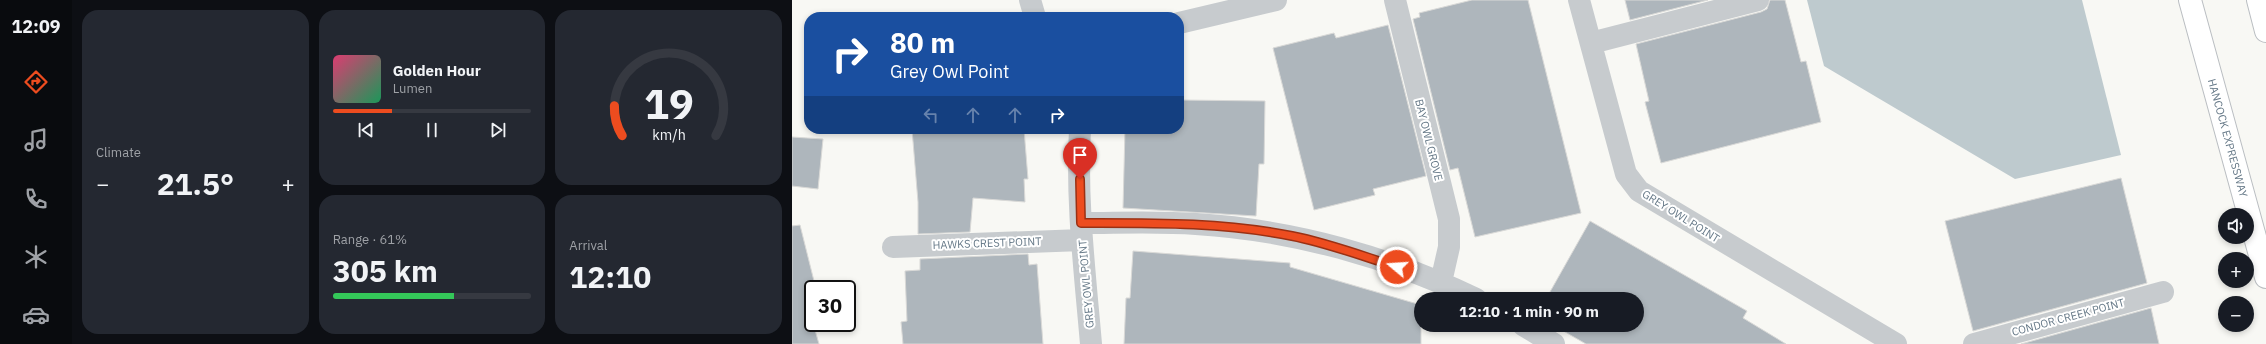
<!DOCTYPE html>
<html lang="en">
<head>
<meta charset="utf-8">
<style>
  :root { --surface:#171b24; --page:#242831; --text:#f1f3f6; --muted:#9ea1a6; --line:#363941; --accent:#ed4c1f }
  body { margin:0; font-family:"IBM Plex Sans",sans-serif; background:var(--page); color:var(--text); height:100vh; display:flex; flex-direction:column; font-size:15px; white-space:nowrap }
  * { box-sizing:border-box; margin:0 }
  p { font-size:13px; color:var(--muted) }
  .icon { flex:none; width:22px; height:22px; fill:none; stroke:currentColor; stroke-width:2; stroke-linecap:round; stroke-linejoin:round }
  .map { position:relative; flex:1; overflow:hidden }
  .panel { display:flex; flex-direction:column; gap:10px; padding:10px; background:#0d0f14; width:720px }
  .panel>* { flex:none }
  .banner { position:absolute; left:12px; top:12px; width:380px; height:122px; border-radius:16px; box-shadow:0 2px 6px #0003; background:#1a4fa0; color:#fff; overflow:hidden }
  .controls { position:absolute; left:1426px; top:208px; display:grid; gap:8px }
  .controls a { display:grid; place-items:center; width:36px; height:36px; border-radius:50%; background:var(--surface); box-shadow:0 2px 6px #0003; font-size:20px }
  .speed { position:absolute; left:12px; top:280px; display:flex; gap:8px; font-size:20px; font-weight:700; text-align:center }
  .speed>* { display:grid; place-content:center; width:52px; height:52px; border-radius:50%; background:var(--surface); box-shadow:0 2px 6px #0003; line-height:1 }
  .speed .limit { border:2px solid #111; border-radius:6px; background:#fff; color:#111 }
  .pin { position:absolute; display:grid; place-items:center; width:34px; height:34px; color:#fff; margin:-41px -17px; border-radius:50% 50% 50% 0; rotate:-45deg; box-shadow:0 0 4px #0007 }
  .pin .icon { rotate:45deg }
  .me { position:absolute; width:44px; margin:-22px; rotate:288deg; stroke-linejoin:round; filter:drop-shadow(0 0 3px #0008) }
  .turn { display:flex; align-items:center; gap:14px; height:84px; padding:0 20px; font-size:18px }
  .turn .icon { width:52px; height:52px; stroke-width:2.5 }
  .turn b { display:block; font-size:28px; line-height:34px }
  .lanes { display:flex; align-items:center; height:38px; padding:0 20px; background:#0003; justify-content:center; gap:20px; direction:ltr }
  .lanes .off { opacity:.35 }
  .big { font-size:30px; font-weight:700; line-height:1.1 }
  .panel .card { flex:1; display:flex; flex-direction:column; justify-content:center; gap:6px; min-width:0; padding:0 14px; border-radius:16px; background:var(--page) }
  .panel .dial { align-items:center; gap:0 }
  .dial svg { height:104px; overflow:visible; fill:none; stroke:var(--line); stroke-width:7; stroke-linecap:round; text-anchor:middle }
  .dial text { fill:var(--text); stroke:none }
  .song { display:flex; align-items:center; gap:12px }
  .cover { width:48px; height:48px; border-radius:6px; background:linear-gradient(135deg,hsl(340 70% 55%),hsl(150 70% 35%)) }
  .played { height:4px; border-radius:2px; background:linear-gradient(90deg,var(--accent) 30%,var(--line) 30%) }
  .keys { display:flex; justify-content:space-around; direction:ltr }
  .heat { display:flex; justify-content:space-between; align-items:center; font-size:22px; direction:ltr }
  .charge { height:6px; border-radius:3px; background:linear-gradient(90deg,#34c759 61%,var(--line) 0) }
  .panel .tiles { flex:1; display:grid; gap:10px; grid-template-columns:repeat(3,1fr) }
  .card:first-child { grid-row:span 2 }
  .trip { position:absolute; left:622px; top:292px; width:230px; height:40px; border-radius:20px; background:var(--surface); box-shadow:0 2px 6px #0003; font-weight:700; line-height:40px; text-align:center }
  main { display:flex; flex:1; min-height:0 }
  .menu { display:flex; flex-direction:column; width:72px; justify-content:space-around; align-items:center; background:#090b0e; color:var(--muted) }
  .menu .icon { width:28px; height:28px }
  .menu .current { color:var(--accent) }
  .menu b { font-size:18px; color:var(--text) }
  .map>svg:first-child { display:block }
</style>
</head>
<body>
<main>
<nav class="menu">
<b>12:09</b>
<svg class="icon current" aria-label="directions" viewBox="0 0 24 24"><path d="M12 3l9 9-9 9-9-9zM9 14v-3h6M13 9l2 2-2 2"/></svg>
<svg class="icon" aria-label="music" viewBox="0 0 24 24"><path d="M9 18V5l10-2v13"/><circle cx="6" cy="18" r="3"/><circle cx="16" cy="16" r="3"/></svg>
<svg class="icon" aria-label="phone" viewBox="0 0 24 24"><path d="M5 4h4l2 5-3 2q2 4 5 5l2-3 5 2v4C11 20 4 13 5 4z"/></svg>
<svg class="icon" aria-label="climate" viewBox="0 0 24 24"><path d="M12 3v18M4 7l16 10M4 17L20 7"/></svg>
<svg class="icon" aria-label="car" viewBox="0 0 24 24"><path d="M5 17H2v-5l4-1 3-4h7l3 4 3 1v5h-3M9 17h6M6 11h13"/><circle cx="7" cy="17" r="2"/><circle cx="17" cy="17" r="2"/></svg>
</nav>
<section class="panel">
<div class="tiles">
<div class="card"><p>Climate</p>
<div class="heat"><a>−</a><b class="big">21.5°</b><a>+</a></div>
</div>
<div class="card">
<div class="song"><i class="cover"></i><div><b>Golden Hour</b><p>Lumen</p></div></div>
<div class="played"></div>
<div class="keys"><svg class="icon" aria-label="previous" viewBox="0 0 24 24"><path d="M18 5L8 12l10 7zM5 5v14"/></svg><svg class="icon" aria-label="pause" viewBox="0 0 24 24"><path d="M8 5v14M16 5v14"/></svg><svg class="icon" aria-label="next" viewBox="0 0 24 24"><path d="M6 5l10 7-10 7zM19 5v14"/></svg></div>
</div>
<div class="card dial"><svg viewBox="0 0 100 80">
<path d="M14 69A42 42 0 1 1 86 69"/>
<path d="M14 69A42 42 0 0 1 8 46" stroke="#ed4c1f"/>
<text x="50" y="56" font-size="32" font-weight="700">19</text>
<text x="50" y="72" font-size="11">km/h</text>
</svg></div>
<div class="card"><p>Range · 61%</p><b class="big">305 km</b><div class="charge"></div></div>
<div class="card"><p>Arrival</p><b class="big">12:10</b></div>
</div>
</section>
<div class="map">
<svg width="1474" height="344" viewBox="0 0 1474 344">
  <rect width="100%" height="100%" fill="#f8f8f4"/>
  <path fill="#becace" d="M1015,0H1290L1329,155L1223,179L1032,66Z"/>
  <path fill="#aeb6bc" stroke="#d9d9d7" d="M680,0H736L789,213L683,237L666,168L658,170L621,19L628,17L627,13Z
    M833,0H916L838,20Z
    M978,0H993L1009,62L1014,61L1029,122L869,163L853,102L857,101L844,44L969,12L975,9Z
    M596,25L634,176L581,189L583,195L522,210L481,48L542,33L544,38Z
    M387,100L473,101L472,164H467L464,216L331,208L333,129H387Z
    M120,129H232L236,179H232L233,202L181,198L178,232L126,234V202Z
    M0,137L31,139L26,189L0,186Z
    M1329,178L1355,283L1181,331L1153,221Z
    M798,221L955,311L951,318L994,344H794L761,325H845V299H754Z
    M8,225L24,289H21V323L27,344H0V226Z
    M341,251L498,263V267L629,305V344H332L334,298H338Z
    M236,254L237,265L245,264L251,344H111L109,322L115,321L113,271L128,270V259Z
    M1359,308L1367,344H1229Z"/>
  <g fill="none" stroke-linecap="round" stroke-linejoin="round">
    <defs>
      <g id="primary">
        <path id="s1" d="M1398,0L1474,277"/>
        <path d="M1466,0L1474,31"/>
      </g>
    </defs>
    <use href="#primary" stroke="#babec2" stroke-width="24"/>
    <path stroke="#c7cbce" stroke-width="22" d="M238,0L243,17
      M603,0L657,219V247L649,282
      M787,0L834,174L847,191L1104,344
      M387,23L484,0
      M799,43L966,0
      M288,129C284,201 293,273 299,344
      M289,223C327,223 366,221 404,224C501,230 598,257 684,299
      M101,247L290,240
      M731,325L762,344
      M1182,344L1371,292"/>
    <use href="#primary" stroke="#fff" stroke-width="22"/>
  </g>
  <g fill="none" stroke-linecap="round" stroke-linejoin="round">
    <defs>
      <path id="route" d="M288,179L289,223C360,223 430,222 500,236C536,243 570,256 605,267"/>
    </defs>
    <use href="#route" stroke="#9a3114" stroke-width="10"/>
    <use href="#route" stroke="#ed4c1f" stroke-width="7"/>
  </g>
  <g text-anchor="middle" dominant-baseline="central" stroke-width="4" stroke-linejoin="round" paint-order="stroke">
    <g font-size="11" fill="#657887" stroke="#fff">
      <text stroke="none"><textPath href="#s1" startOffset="143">HANCOCK EXPRESSWAY</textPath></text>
      <text transform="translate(637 140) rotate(76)">BAY OWL GROVE</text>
      <text transform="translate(889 216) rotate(32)">GREY OWL POINT</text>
      <text transform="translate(195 243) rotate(-2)">HAWKS CREST POINT</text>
      <text transform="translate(294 284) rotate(-95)">GREY OWL POINT</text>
      <text transform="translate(1276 317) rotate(-15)">CONDOR CREEK POINT</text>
    </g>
  </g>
</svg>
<div class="controls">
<a><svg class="icon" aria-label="sound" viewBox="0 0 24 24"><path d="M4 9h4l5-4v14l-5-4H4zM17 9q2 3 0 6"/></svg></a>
<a>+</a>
<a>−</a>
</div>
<div class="speed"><div class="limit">30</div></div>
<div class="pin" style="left:288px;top:179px;background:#d93025"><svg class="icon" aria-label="arrive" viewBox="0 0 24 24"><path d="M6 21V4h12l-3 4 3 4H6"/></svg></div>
<svg class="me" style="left:605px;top:267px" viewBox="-20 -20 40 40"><circle r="17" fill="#ed4c1f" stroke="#fff" stroke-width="3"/><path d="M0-11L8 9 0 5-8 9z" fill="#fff"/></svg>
<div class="trip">12:10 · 1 min · 90 m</div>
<div class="banner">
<div class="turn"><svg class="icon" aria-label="right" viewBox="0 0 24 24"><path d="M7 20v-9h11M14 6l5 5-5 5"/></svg><div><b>80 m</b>Grey Owl Point</div></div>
<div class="lanes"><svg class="icon off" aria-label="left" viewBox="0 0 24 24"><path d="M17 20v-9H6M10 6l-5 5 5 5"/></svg><svg class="icon off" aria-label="ahead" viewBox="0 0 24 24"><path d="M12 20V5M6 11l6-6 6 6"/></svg><svg class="icon off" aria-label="ahead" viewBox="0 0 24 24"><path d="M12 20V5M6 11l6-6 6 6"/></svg><svg class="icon" aria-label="right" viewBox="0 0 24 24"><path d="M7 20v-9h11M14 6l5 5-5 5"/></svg></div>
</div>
</div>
</main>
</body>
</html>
